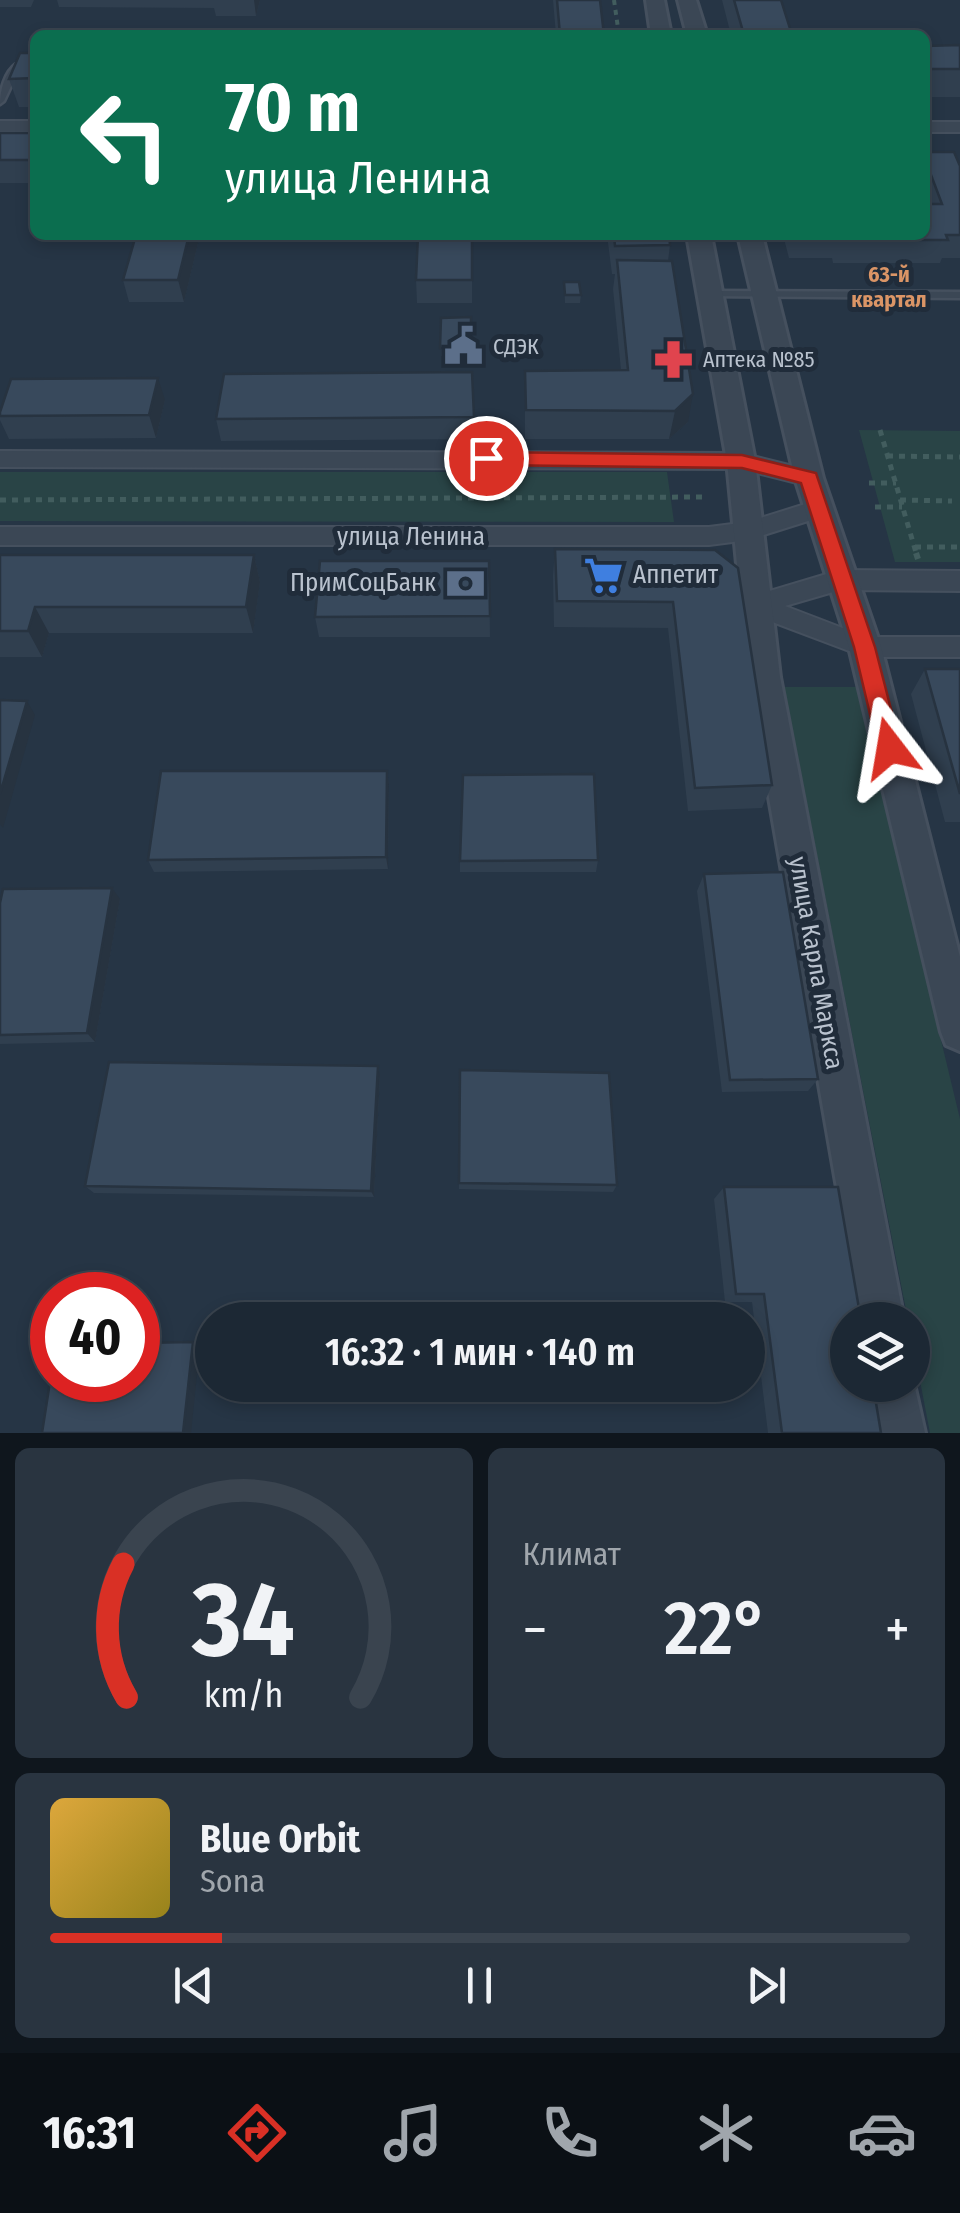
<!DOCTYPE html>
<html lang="ru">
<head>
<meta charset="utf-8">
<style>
  :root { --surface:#1c2834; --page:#293440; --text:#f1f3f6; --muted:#a0a6ac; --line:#3a444f; --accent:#d93025 }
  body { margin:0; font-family:"Fira Sans Condensed",sans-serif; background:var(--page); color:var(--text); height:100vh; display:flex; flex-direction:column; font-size:38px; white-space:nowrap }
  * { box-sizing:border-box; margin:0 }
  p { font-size:32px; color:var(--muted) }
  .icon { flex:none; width:55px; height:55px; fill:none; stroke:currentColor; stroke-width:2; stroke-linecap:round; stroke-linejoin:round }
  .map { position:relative; height:1433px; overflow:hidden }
  .side { display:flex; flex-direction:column; gap:15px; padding:15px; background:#0f161d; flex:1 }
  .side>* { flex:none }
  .banner { position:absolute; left:30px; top:30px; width:900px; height:210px; border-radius:15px; box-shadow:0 5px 15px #0003,0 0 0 2px var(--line); background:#0b6e4f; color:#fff; overflow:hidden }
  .controls { position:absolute; left:830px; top:1302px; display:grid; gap:20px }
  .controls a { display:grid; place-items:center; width:100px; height:100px; border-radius:50%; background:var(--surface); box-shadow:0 5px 15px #0003,0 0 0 2px var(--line); font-size:50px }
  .speed { position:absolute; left:30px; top:1272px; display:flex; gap:20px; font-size:50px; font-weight:700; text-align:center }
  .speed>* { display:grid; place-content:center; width:130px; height:130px; border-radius:50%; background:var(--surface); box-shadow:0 5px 15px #0003,0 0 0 2px var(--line); line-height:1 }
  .speed .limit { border:15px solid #d22; background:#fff; color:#111 }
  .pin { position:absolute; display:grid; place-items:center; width:85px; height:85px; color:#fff; margin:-42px; border:5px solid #fff; border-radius:50%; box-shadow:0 2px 10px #0007 }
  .me { position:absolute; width:110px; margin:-55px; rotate:346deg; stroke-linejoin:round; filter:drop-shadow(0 0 8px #0008) }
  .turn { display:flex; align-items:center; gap:35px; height:210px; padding:0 30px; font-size:45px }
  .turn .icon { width:130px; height:130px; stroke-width:2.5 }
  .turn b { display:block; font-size:70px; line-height:85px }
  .big { font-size:75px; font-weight:600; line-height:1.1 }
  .side .card { flex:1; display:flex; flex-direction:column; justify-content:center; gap:15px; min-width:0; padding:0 35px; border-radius:15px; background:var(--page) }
  .side .dial { align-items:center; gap:0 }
  .dial svg { height:260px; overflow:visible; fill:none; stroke:var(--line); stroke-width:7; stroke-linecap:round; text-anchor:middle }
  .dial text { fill:var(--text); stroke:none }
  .song { display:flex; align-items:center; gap:30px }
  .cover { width:120px; height:120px; border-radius:15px; background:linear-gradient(135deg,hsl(40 70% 55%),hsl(50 70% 35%)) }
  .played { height:10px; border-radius:5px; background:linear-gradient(90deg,var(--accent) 20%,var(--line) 20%) }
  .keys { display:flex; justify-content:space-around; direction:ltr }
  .heat { display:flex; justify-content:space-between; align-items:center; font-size:55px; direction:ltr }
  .side .tiles { flex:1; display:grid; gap:15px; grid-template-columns:1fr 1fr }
  .card:last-child { grid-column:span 2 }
  .trip { position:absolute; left:195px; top:1302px; width:570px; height:100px; border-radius:50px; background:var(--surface); box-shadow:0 5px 15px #0003,0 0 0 2px var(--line); font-weight:600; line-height:100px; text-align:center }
  .dock { display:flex; height:160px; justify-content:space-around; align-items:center; background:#0b1015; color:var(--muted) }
  .dock .icon { width:70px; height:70px }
  .dock .current { color:var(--accent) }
  .dock b { font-size:45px; color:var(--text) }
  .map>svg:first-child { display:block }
</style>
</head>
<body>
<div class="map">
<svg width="960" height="1433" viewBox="0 0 960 1433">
  <rect width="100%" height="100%" fill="#263545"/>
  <path fill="#294446" d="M859,430L960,431V562H895Z
    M0,472H667L674,522L0,521Z
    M784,687H856L960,1119V1433H930L913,1344L912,1320H908Z"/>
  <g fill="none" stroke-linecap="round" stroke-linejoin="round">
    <defs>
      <path id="service" d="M16,64L20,67L4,101L0,104C0,90 5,72 16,64Z
        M711,291L960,292V298L707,296L706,294Z"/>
      <path id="minor" d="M0,121H35V131H0Z
        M925,122H960V132H925Z
        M0,451L741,453L817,472L821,478L809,486L741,469L0,467Z
        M818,500L830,509L827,515L748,540L709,545H0V527H709L748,522Z
        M840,570L960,571V591L840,590L785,606L866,637H960V657H865L746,612L742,605L746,598Z"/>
      <path id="tertiary" d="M646,0H664L671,35H651Z
        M678,0H696L707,35H687Z
        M687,235H711L755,461L780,677L904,1320H860L748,677L727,461Z
        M738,235H762L823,478L881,647L960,957V1051L946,1045L941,1032L849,647L795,478Z
        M912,1375L925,1433H879L871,1385H912Z"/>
    </defs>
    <use href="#service" stroke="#45505e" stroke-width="5"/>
    <use href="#minor" stroke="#45505e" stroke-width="4"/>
    <use href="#tertiary" stroke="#45505e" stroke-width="6"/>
    <path stroke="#425d5e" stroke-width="4" stroke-dasharray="5 5" stroke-linecap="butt" d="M614,0L619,35"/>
    <path stroke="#425d5e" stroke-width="5" stroke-dasharray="6 6" stroke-linecap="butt" d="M880,430L917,556
      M887,456L960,457
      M869,483H896
      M0,500L703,497
      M900,500L952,501
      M875,507H902
      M915,547H960"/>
    <path stroke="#425d5e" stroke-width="6" stroke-dasharray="8 8" stroke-linecap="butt" d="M916,553L918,559"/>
    <use href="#service" fill="#3b4755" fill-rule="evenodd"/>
    <use href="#minor" fill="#3b4755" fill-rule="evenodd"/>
    <use href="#tertiary" fill="#3b4755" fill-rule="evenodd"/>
  </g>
  <path fill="#303f4f" d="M0,0H34L31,7H0Z
    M57,0H260L256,16H216L214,8L59,7Z
    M553,0H600L604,35H556Z
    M722,0H781L792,35H731Z
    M960,45V97H925V46Z
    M35,53V107H19L9,79Z
    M0,133H35V183H0Z
    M925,152L960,166V258H942L940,263H833L832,258H789L783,235H925Z
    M136,235H200L184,302H129L123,280Z
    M472,235V303H417L416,280Z
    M607,235H669L670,245L668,261L688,422L669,439H525V371L621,370L613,289L615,274H612Z
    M564,282L581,295L580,303H565Z
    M471,317L472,356H441V318Z
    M472,372L474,439L221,441L216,419Z
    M165,400L156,438L9,439L0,420V412Z
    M555,549L715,550L772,785L762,808L688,811L668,628L554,627L553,576Z
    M0,555H254L260,582L253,633H49L42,657H0Z
    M489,561L490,637H319L315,617Z
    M925,669H960V822H945L911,694Z
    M387,771L389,784L388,869L154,872L148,860Z
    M598,860L596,872H460V861Z
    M704,874L818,1079L808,1091L722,1092L697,891Z
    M120,899L95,1042L0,1044V903Z
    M380,1075L374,1197L94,1193L85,1186Z
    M459,1183L617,1185L613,1192L459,1189Z
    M724,1187L881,1433H768L752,1302H725L714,1199Z"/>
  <path fill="#273340" d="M254,0H260L256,16Z
    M189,235H200L184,302L178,280Z
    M158,378L165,400L156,438L149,415Z
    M693,394L688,422L669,439L675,411Z
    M254,555L260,582L253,633L246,607Z
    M35,607L49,633L42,657L28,631Z
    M27,701L35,715L3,828L0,824V794Z
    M387,771L389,784L388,869L386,857Z
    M112,888L120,899L95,1042L87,1033Z
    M378,1066L380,1075L374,1197L371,1191Z
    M193,1342L200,1346L191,1433H183Z"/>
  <path fill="#38495c" stroke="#273340" stroke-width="2.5" d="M557,0H600L604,35H560Z
    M734,0H781L792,35H744Z
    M280,30H376V35H279Z
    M960,45V69H925V46Z
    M20,53H35V78L9,79Z
    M0,133H35V160H0Z
    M925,152H954L960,166V235H946L948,240H840L838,235H925V204H942L928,167H925Z
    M136,235H189L178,280H123Z
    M418,235H472V280H416Z
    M614,235H669L670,245L615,246Z
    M617,260L672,261L693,394L675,411L526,410L525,371L628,370Z
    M564,282H579L581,295H565Z
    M471,317V348H440L441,318Z
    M472,372L474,417L216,419L224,374Z
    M158,378L149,415L0,416V412L11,379Z
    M555,549L715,550L738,568L772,785L695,788L673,602L557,601Z
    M0,555H254L246,607H35L28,631H0Z
    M320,561H489L490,616L315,617Z
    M925,669H960V794Z
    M0,700L27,701L0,794Z
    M161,771H387L386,857L148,860Z
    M594,774L598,860L460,861L463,775Z
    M783,872L818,1079L730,1080L704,874Z
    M112,888L87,1033L0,1035V903L3,889Z
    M109,1062L378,1066L371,1191L85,1186Z
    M460,1070L609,1073L617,1185L459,1183Z
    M724,1187H838L861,1320H848V1385H873L881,1433H782L764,1294H736Z
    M193,1342L183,1433H42L52,1369V1380H138V1343Z"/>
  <path fill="#d93025" stroke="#8d1f18" stroke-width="2.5" d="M486,452L742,455L816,473L875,647L901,748L898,755H882L878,748L854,647L801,483L742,468L486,465L477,458Z"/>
  <defs>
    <symbol id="civic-bare" viewBox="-9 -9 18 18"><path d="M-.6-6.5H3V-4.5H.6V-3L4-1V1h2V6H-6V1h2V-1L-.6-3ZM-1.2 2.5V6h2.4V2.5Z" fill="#5c6f8a" stroke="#202c3a" stroke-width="2.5" paint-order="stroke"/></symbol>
    <symbol id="pharmacy-bare" viewBox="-9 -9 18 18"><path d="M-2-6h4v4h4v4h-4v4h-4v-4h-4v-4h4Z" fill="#e0444e" stroke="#202c3a" stroke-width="2.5" paint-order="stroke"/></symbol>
    <symbol id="supermarket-bare" viewBox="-9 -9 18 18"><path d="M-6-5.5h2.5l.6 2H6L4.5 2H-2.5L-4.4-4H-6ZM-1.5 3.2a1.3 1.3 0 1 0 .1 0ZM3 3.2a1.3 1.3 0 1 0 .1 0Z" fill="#3f7fe0" stroke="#202c3a" stroke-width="2.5" paint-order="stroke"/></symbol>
    <symbol id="bank-bare" viewBox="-9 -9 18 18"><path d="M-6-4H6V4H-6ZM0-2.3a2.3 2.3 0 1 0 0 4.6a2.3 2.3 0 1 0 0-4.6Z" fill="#5c6f8a" stroke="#202c3a" stroke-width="2.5" paint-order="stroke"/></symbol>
  </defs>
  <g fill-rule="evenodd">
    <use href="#civic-bare" x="436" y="318" width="55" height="55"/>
    <use href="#pharmacy-bare" x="646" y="332" width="55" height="55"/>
    <use href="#supermarket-bare" x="576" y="548" width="55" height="55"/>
    <use href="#bank-bare" x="438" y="556" width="55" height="55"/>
  </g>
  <g text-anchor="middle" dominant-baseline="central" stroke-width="10" stroke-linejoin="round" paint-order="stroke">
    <g font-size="22" font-weight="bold" fill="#db9566" stroke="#202c3a">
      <text x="889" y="274">63-й<tspan x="889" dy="25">квартал</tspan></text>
    </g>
    <g font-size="22" fill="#b9c2ce" stroke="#202c3a" text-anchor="start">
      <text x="493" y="346">СДЭК</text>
      <text x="703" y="359">Аптека №85</text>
    </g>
    <g font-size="25" fill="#b9c2ce" stroke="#202c3a">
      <text x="411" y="537">улица Ленина</text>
      <text transform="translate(816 963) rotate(80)">улица Карла Маркса</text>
    </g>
    <g font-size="25" fill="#b9c2ce" stroke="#202c3a" text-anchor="start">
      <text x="633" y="575">Аппетит</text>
      <text x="436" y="583" text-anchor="end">ПримСоцБанк</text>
    </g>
  </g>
</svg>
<div class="controls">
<a><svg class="icon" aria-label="layers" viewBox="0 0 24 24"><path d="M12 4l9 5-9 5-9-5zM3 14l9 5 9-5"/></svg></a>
</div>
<div class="speed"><div class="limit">40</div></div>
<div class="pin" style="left:486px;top:458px;background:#d93025"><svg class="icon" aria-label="arrive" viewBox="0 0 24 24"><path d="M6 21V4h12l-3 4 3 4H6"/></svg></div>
<svg class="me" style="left:890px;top:748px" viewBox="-20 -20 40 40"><path d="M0-17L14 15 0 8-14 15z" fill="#d93025" stroke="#fff" stroke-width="4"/></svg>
<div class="trip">16:32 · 1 мин · 140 m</div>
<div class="banner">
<div class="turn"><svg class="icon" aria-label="left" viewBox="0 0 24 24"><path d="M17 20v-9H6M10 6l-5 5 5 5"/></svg><div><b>70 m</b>улица Ленина</div></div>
</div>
</div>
<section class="side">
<div class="tiles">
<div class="card dial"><svg viewBox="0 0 100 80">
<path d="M14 69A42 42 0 1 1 86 69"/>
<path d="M14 69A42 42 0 0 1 13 28" stroke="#d93025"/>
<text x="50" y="56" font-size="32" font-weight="700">34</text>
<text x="50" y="72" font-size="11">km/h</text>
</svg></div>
<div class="card"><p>Климат</p>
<div class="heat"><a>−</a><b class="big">22°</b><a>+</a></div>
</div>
<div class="card">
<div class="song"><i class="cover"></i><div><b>Blue Orbit</b><p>Sona</p></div></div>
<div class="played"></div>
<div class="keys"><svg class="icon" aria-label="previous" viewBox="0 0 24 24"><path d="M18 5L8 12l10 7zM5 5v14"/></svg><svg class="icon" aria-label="pause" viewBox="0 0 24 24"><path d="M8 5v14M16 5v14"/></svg><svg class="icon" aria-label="next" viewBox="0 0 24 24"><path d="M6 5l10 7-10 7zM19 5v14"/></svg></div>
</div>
</div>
</section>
<nav class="dock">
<b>16:31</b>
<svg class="icon current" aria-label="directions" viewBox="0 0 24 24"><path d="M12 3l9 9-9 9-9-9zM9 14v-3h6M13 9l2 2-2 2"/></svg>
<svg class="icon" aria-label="music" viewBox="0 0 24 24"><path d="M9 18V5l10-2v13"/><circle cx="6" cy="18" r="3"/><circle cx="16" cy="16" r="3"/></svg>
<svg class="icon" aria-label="phone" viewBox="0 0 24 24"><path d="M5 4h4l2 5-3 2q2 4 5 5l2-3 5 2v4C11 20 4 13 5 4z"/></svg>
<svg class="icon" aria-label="climate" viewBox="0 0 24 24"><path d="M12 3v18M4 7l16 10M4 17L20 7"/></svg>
<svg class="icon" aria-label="car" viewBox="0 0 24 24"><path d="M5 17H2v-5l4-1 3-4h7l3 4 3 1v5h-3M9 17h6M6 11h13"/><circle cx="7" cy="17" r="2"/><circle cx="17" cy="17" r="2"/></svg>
</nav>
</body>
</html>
